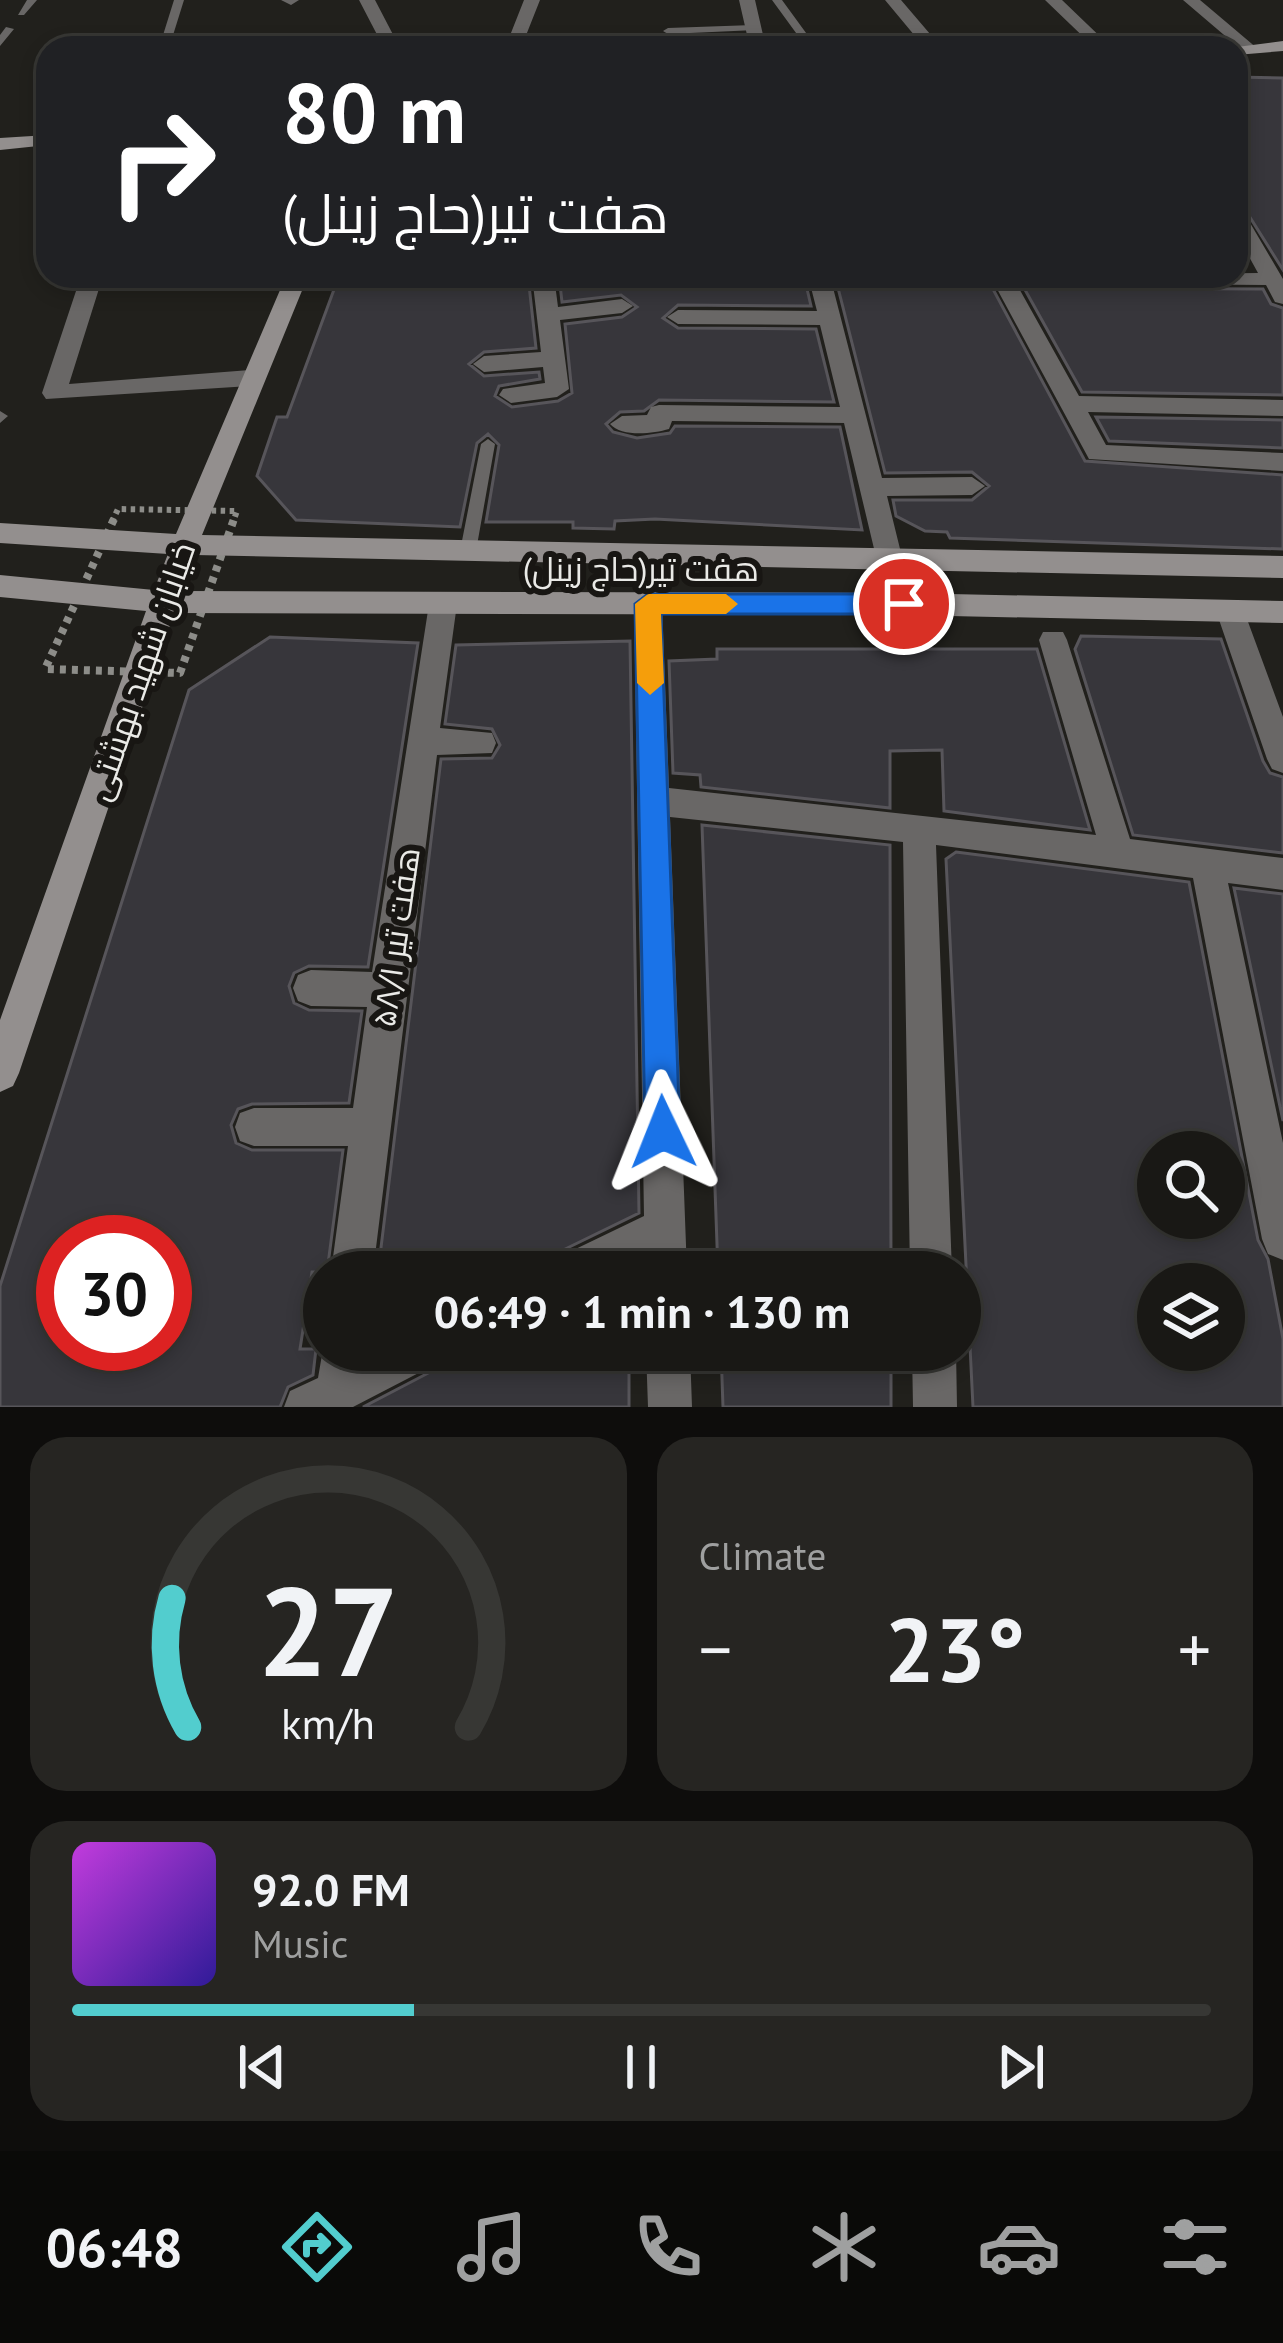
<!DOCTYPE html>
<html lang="en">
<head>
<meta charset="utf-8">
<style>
  :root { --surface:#191815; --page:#262522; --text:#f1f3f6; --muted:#9fa0a0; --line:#373734; --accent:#52cdce }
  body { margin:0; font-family:"PT Sans",Cairo,sans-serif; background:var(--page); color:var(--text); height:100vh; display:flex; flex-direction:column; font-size:45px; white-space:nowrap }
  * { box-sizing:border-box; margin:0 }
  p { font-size:39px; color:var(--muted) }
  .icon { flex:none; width:66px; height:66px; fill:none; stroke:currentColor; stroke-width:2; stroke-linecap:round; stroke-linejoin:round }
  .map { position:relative; height:1407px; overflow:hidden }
  .panel { display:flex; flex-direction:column; gap:30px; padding:30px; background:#0e0d0c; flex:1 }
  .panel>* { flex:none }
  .guide { position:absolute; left:36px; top:36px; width:1212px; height:252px; border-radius:36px; box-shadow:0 6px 18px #0003,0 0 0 3px var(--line); background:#202124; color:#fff; overflow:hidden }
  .fabs { position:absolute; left:1137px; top:1131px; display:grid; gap:24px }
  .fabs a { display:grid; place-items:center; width:108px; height:108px; border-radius:50%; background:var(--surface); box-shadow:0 6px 18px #0003,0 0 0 3px var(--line); font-size:60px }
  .speed { position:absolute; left:36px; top:1215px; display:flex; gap:24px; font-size:60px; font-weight:700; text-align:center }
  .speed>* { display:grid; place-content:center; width:156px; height:156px; border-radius:50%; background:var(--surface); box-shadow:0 6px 18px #0003,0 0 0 3px var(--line); line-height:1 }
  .speed .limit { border:18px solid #d22; background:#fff; color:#111 }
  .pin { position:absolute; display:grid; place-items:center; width:102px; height:102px; color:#fff; margin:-51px; border:6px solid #fff; border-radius:50%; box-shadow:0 3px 12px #0007 }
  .me { position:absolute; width:132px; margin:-66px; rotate:358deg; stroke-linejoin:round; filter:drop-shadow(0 0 9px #0008) }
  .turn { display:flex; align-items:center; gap:42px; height:252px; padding:0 48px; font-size:54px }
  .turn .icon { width:156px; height:156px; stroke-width:2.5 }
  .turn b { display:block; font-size:84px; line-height:102px }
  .big { font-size:90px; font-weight:700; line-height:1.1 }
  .panel .card { flex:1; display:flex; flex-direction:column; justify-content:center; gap:18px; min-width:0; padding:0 42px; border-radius:36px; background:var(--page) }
  .panel .dial { align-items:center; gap:0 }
  .dial svg { height:312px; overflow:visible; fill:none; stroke:var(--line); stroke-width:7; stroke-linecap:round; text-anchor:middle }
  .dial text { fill:var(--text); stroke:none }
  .song { display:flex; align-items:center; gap:36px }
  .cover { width:144px; height:144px; border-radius:18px; background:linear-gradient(135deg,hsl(290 70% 55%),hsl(250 70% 35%)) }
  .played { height:12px; border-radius:6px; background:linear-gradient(90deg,var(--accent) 30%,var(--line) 30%) }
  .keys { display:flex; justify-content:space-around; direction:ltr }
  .heat { display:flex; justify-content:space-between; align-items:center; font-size:66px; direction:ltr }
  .panel .tiles { flex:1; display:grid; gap:30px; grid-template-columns:1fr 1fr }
  .card:last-child { grid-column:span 2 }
  .trip { position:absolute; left:303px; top:1251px; width:678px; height:120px; border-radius:60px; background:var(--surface); box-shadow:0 6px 18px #0003,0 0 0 3px var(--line); font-weight:700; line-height:120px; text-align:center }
  .tab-bar { display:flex; height:192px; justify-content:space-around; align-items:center; background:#0a0a08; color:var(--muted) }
  .tab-bar .icon { width:84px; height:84px }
  .tab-bar .active { color:var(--accent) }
  .tab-bar b { font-size:54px; color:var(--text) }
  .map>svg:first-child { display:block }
</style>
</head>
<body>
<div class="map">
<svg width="1283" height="1407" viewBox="0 0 1283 1407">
  <rect width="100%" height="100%" fill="#21201c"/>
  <path fill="#37363b" stroke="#57555a" stroke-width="3" fill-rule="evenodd" d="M1236,77L1283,78V270L1236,195Z
    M339,276H528L536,348L484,352L469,364L484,376L539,372L540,379L499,386L495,396L512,407L558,401L572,393L565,324L622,317L637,307L621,295L562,302L559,276H804L811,306L678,305L663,318L678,328L816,329L834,402L659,400L644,411L620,412L606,424L613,432L637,438L670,433L675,426L840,427L862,530L655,519L615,521L614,529L573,528V522H486L499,445L488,434L477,443L460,527L296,520L257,476L277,417H287Z
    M835,276H986L1085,461L1283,475V549L950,538L947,532L925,531L896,516L893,500H972L989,486L972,472L885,473Z
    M1024,288L1263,289L1271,304L1283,308V395L1082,392Z
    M1096,417L1283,420V448L1109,441Z
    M1081,636L1221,639L1263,761L1270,773L1283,777V853L1133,835L1075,649Z
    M270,637L418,643L368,967L309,966L294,973L289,986L294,1003L309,1010L362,1011L349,1103L252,1104L238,1109L231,1125L236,1143L252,1150H343L327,1272H312L300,1349H316L313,1375L288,1387L280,1407H0V1286L189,690ZM63,1242H165V1344H63Z
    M630,641L639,1213L557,1253L549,1272H378L441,759L492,758L500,745L492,729L445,724L456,645Z
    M717,649H1037L1090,830L944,811L942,750L890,751V808L701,787L700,775L673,773L669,661L717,659Z
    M702,825L890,845L891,1272H718Z
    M956,852L1189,882L1258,1240L1268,1259L1283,1339V1407H973L946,859ZM1158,1152H1224V1218H1158ZM1158,1284H1224V1350H1158Z
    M1234,888L1283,894V1121Z
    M454,1350H629V1407H363L436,1369L443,1356Z
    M721,1350H891V1407H723Z"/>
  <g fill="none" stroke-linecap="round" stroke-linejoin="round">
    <path stroke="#8d8d89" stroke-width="6" stroke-dasharray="4.5 4.5" stroke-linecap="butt" d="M112,522L118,509L237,511L233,522"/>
    <path stroke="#8d8d89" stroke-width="8" stroke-dasharray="6 6" stroke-linecap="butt" d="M114,519L45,669L180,673L234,519"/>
    <path fill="#696766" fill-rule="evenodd" d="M27,0H37L24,15H18Z
      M174,0H184L169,48H159Z
      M772,0H782L817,48H807Z
      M753,25L756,26V30L668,34L663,31L668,28Z
      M6,27L14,29L0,46V35Z
      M0,411L8,416L0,423Z
      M488,439L495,444L476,551L468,557L460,551L481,444Z"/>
    <path fill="#696766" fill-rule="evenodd" d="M281,0H299L291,5Z
      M359,0H375L400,48H384Z
      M524,0H540L521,48H505Z
      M739,0H755L766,48H750Z
      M885,0H901L942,48H925Z
      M1045,0H1062L1112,48H1095Z
      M1183,0H1200L1258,49L1244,52Z
      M1236,210L1246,216L1283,279V304L1275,302L1266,285L1016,283L1079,396L1283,400V416L1088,412L1106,445L1283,453V471L1089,459L990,276L1258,273L1236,233Z
      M81,276H103L69,384L250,370L262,378L250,386L46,399L42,393Z
      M532,276H554L558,307L622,299L633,306L622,313L560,320L569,389L557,397L511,403L499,395L503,389L545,383L543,367L484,372L473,364L484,356L541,352Z
      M808,276H830L882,478L972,477L985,486L972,495L887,496L902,557L889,567L876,557L844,423L672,421L669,429C652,434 621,437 610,424L622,416L647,415L651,407L659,405L840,407L820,325L678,324L667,317L678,310L817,311Z
      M443,593L453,596L457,604L440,728L492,733L496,743L492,753L437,755L373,1272H331L348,1146H254L240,1141L235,1127L240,1113L254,1108H353L367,1007L311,1006L298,1001L293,988L298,975L311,970L372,972L429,604L433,596Z
      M648,593L658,596L662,604L669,788L1096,835L1039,640L1043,632H1063L1067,640L1130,839L1283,858V890L1228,883L1283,1143V1260L1268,1254L1262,1239L1193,878L936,845L952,1272H910L903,842L670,817L687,1272H645V1259L618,1272H553L559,1257L644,1216L634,604L638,596Z
      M1230,600L1240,603L1244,611L1283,717V773L1272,769L1267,759L1216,611L1220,603Z
      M324,1343V1350H365L364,1354L373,1350H441L434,1365L353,1407H284L290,1391L318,1378Z
      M646,1350H690L692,1407H648Z
      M912,1350H956L957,1407H913Z"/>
    <path fill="#938f8e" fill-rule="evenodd" d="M1283,41V51L1236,55V48H1229Z
      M48,135V145L0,150V138Z
      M286,276H308L202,535L1283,556V578L195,555L182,591L904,593L1283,601V623L904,615L174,613L19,1073L13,1086L0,1092V1020L146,611L0,597V575L154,590L168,554L0,543V523L176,534Z"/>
  </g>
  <path fill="#1a73e8" stroke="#114b97" stroke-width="3" d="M648,594H904L916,604L904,614H661L680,1132L675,1144L663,1150L650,1144L645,1132L635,604Z"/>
  <path fill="#f59e0b" d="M648,594H726L738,604L726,614H661L664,683L650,695L637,683L635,604Z"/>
  <g text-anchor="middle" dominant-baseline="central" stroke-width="12" stroke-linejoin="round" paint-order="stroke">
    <g font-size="33" fill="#eaeae7" stroke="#181613">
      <text x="641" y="568">هفت تیر(حاج زینل)</text>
      <text transform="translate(140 671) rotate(-71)">خیابان شهید بهشتی</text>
      <text transform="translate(395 937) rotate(-82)">هفت تیر ۵۸/۱</text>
    </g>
  </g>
</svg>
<div class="fabs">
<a><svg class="icon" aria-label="search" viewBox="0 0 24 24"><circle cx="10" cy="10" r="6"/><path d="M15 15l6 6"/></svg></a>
<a><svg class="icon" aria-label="layers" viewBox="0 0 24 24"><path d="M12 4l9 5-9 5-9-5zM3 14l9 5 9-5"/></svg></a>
</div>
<div class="speed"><div class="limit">30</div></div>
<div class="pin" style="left:904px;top:604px;background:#d93025"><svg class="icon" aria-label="arrive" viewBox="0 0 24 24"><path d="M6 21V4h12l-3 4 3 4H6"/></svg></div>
<svg class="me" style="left:663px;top:1132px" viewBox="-20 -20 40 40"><path d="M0-17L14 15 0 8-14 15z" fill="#1a73e8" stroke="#fff" stroke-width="4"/></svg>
<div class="trip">06:49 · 1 min · 130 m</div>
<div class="guide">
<div class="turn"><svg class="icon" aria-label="right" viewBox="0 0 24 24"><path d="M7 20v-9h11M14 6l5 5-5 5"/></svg><div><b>80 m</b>هفت تیر(حاج زینل)</div></div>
</div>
</div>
<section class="panel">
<div class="tiles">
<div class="card dial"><svg viewBox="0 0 100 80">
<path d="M14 69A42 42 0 1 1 86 69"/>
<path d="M14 69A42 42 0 0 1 10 36" stroke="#52cdce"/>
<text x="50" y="56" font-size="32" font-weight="700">27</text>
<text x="50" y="72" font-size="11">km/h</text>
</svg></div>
<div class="card"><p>Climate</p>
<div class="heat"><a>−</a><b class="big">23°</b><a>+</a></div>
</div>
<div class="card">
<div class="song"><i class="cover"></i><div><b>92.0 FM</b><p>Music</p></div></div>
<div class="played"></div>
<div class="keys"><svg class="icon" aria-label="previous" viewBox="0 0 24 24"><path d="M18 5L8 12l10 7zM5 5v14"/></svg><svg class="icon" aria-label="pause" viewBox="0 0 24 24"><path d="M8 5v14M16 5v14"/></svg><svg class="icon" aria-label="next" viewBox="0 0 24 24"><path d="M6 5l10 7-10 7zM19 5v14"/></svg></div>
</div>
</div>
</section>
<nav class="tab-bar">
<b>06:48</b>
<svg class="icon active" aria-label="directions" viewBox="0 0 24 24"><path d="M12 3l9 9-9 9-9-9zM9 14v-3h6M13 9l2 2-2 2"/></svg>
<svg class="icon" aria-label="music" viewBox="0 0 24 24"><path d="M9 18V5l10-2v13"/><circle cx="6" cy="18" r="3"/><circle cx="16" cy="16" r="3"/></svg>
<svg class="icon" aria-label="phone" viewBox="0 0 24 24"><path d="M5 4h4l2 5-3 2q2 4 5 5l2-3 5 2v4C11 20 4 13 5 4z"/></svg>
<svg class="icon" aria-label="climate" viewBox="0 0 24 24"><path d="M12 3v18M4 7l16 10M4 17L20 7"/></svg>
<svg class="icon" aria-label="car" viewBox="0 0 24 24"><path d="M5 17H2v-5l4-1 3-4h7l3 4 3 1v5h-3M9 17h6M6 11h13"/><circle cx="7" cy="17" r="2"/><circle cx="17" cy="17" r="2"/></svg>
<svg class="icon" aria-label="filters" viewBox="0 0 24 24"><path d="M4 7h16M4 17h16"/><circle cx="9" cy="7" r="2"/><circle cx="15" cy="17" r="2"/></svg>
</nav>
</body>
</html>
